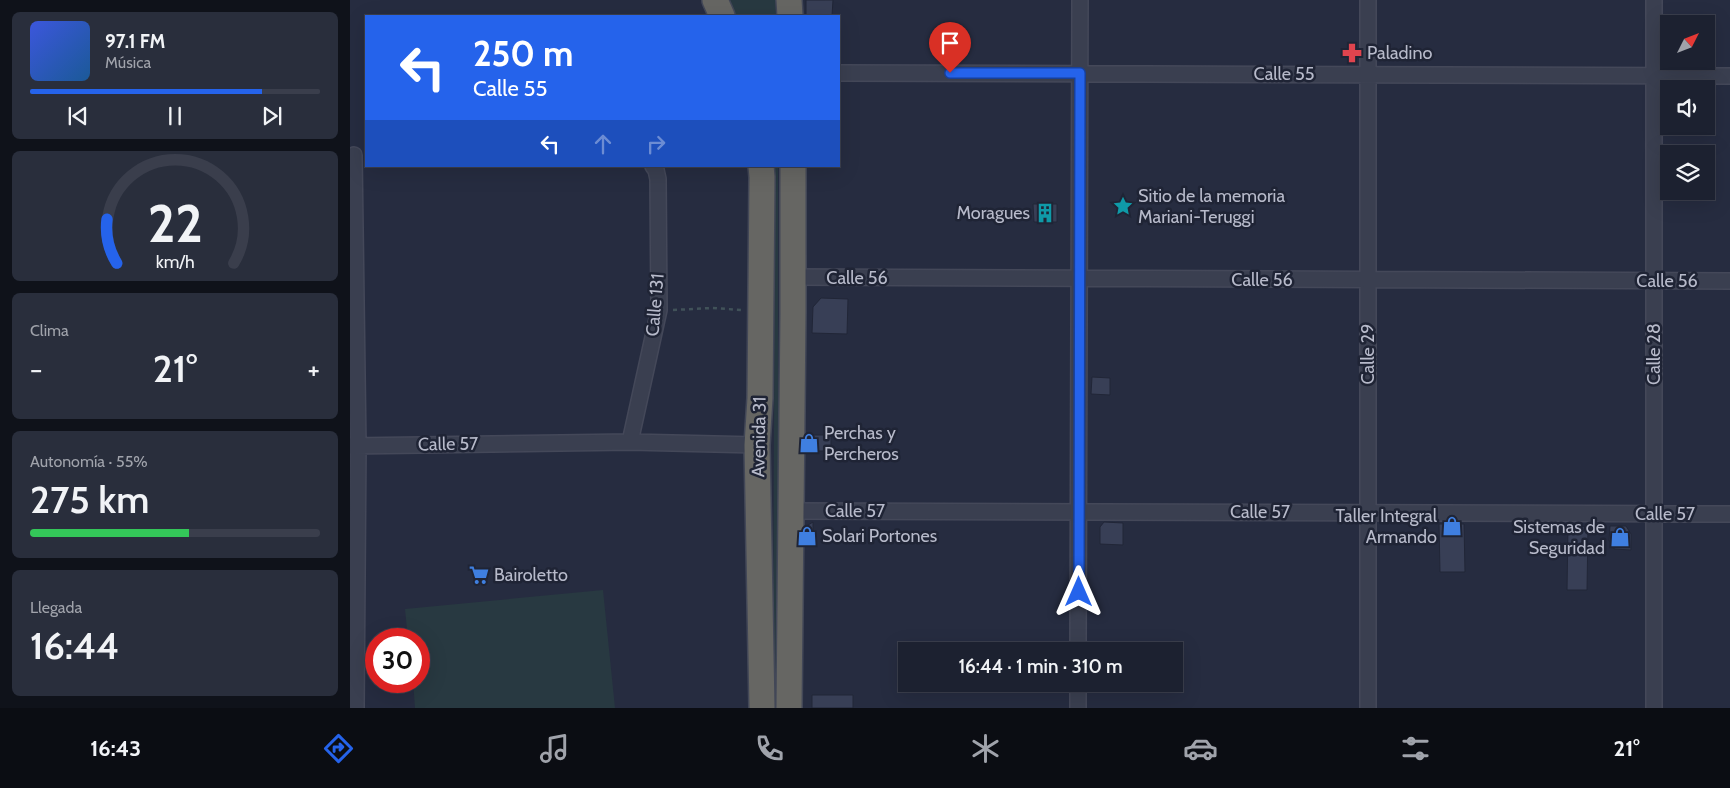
<!DOCTYPE html>
<html lang="es">
<head>
<meta charset="utf-8">
<style>
  :root { --surface:#1c2130; --page:#292e3c; --text:#f1f3f6; --muted:#a0a3ab; --line:#3a3e4c; --accent:#2563eb }
  body { margin:0; font-family:Cabin,sans-serif; background:var(--page); color:var(--text); height:100vh; display:flex; flex-direction:column; font-size:19px; white-space:nowrap }
  * { box-sizing:border-box; margin:0 }
  p { font-size:16px; color:var(--muted) }
  .icon { flex:none; width:28px; height:28px; fill:none; stroke:currentColor; stroke-width:2; stroke-linecap:round; stroke-linejoin:round }
  .map { position:relative; flex:1; overflow:hidden }
  .side { display:flex; flex-direction:column; gap:12px; padding:12px; background:#0f121a; width:350px }
  .side>* { flex:none }
  .guide { position:absolute; left:15px; top:15px; width:475px; height:152px; border-radius:0px; box-shadow:0 5px 20px #0002,0 0 0 1px var(--line); background:#2563eb; color:#fff; overflow:hidden }
  .needle { width:32px; rotate:48deg }
  .fabs { position:absolute; left:1310px; top:15px; display:grid; gap:10px }
  .fabs a { display:grid; place-items:center; width:55px; height:55px; border-radius:0px; background:var(--surface); box-shadow:0 5px 20px #0002,0 0 0 1px var(--line); font-size:25px }
  .speed { position:absolute; left:15px; top:628px; display:flex; gap:10px; font-size:25px; font-weight:700; text-align:center }
  .speed>* { display:grid; place-content:center; width:65px; height:65px; border-radius:50%; background:var(--surface); box-shadow:0 5px 20px #0002,0 0 0 1px var(--line); line-height:1 }
  .speed .limit { border:8px solid #d22; background:#fff; color:#111 }
  .pin { position:absolute; display:grid; place-items:center; width:42px; height:42px; color:#fff; margin:-51px -21px; border-radius:50% 50% 50% 0; rotate:-45deg; box-shadow:0 0 5px #0007 }
  .pin .icon { rotate:45deg }
  .me { position:absolute; width:55px; margin:-28px; rotate:0deg; stroke-linejoin:round; filter:drop-shadow(0 0 4px #0008) }
  .turn { display:flex; align-items:center; gap:18px; height:105px; padding:0 25px; font-size:22px }
  .turn .icon { width:65px; height:65px; stroke-width:2.5 }
  .turn b { display:block; font-size:35px; line-height:42px }
  .lanes { display:flex; align-items:center; height:48px; padding:0 25px; background:#0003; justify-content:center; gap:25px; direction:ltr }
  .lanes .off { opacity:.35 }
  .big { font-size:38px; font-weight:600; line-height:1.1 }
  .side .tile { flex:1; display:flex; flex-direction:column; justify-content:center; gap:8px; min-width:0; padding:0 18px; border-radius:8px; background:var(--page) }
  .side .dial { align-items:center; gap:0 }
  .dial svg { height:130px; overflow:visible; fill:none; stroke:var(--line); stroke-width:7; stroke-linecap:round; text-anchor:middle }
  .dial text { fill:var(--text); stroke:none }
  .song { display:flex; align-items:center; gap:15px }
  .cover { width:60px; height:60px; border-radius:8px; background:linear-gradient(135deg,hsl(230 70% 55%),hsl(210 70% 35%)) }
  .played { height:5px; border-radius:2px; background:linear-gradient(90deg,var(--accent) 80%,var(--line) 80%) }
  .keys { display:flex; justify-content:space-around; direction:ltr }
  .heat { display:flex; justify-content:space-between; align-items:center; font-size:28px; direction:ltr }
  .charge { height:8px; border-radius:4px; background:linear-gradient(90deg,#34c759 55%,var(--line) 0) }
  .trip { position:absolute; left:548px; top:642px; width:285px; height:50px; border-radius:0px; background:var(--surface); box-shadow:0 5px 20px #0002,0 0 0 1px var(--line); font-weight:600; line-height:50px; text-align:center }
  .menu { display:flex; height:80px; justify-content:space-around; align-items:center; background:#0b0d13; color:var(--muted) }
  .menu .icon { width:35px; height:35px }
  .menu .current { color:var(--accent) }
  .menu b { font-size:22px; color:var(--text) }
  main { display:flex; flex:1; min-height:0 }
  .map>svg:first-child { display:block }
</style>
</head>
<body>
<main>
<section class="side">
<div class="tile">
<div class="song"><i class="cover"></i><div><b>97.1 FM</b><p>Música</p></div></div>
<div class="played"></div>
<div class="keys"><svg class="icon" aria-label="previous" viewBox="0 0 24 24"><path d="M18 5L8 12l10 7zM5 5v14"/></svg><svg class="icon" aria-label="pause" viewBox="0 0 24 24"><path d="M8 5v14M16 5v14"/></svg><svg class="icon" aria-label="next" viewBox="0 0 24 24"><path d="M6 5l10 7-10 7zM19 5v14"/></svg></div>
</div>
<div class="tile dial"><svg viewBox="0 0 100 80">
<path d="M14 69A42 42 0 1 1 86 69"/>
<path d="M14 69A42 42 0 0 1 8 42" stroke="#2563eb"/>
<text x="50" y="56" font-size="32" font-weight="700">22</text>
<text x="50" y="72" font-size="11">km/h</text>
</svg></div>
<div class="tile"><p>Clima</p>
<div class="heat"><a>−</a><b class="big">21°</b><a>+</a></div>
</div>
<div class="tile"><p>Autonomía · 55%</p><b class="big">275 km</b><div class="charge"></div></div>
<div class="tile"><p>Llegada</p><b class="big">16:44</b></div>
</section>
<div class="map">
<svg width="1380" height="708" viewBox="0 0 1380 708">
  <rect width="100%" height="100%" fill="#262c40"/>
  <path fill="#283941" d="M378,0H425L426,16H385Z
    M423,166H428V700L423,668L425,194Z
    M253,590L265,708H65L63,681H69V639H58L55,609Z"/>
  <path fill="#383f56" stroke="#212637" d="M456,0H483L482,16H456Z
    M683,204H707V222H684Z
    M471,298L498,299L497,334L462,333L463,307Z
    M742,377L760,378V395L741,394Z
    M457,435H481V451H458Z
    M463,522V543L455,544V527Z
    M754,522L773,523V545L750,544V527Z
    M1089,524H1114L1115,572H1090Z
    M1218,526L1238,527L1237,590H1217Z
    M1260,526H1276L1281,534V550L1264,549V541H1259Z
    M462,695H503V708H462Z"/>
  <g fill="none" stroke-linecap="round" stroke-linejoin="round">
    <defs>
      <path id="minor" d="M489,73L1380,76
        M4,155L8,446L6,708
        M443,277L1380,281
        M280,442L309,310L308,179L306,170L303,166
        M0,446L280,442L407,445
        M441,511L1380,514
        M728,651L730,0
        M728,708V684
        M1018,708V0
        M1304,708V0"/>
      <path id="trunk" d="M365,0L372,16
        M439,0L440,16
        M411,166L412,177L410,398L407,445L412,708
        M439,708L443,313V166"/>
    </defs>
    <use href="#minor" stroke="#444859" stroke-width="18"/>
    <use href="#trunk" stroke="#424757" stroke-width="28"/>
    <path stroke="#415259" stroke-width="2.5" stroke-dasharray="4 4" stroke-linecap="butt" d="M323,310L362,308L392,310"/>
    <use href="#minor" stroke="#3a3f50" stroke-width="15"/>
    <use href="#trunk" stroke="#666663" stroke-width="25"/>
  </g>
  <g fill="none" stroke-linecap="round" stroke-linejoin="round">
    <defs>
      <path id="route" d="M600,73H730L729,592"/>
    </defs>
    <use href="#route" stroke="#184099" stroke-width="12"/>
    <use href="#route" stroke="#2563eb" stroke-width="9"/>
  </g>
  <defs>
    <symbol id="pharmacy-bare" viewBox="-9 -9 18 18"><path d="M-2-6h4v4h4v4h-4v4h-4v-4h-4v-4h4Z" fill="#e0444e" stroke="#1f2435" stroke-width="2.5" paint-order="stroke"/></symbol>
    <symbol id="sight-bare" viewBox="-9 -9 18 18"><path d="M0-6L1.8-2.2L6-1.7L2.9 1.2L3.7 5.4L0 3.3L-3.7 5.4L-2.9 1.2L-6-1.7L-1.8-2.2Z" fill="#0f9aa8" stroke="#1f2435" stroke-width="2.5" paint-order="stroke"/></symbol>
    <symbol id="building-bare" viewBox="-9 -9 18 18"><path d="M-4-6H4V6H1V3H-1V6H-4ZM-2.5-4.3h1.7v1.8h-1.7ZM.8-4.3h1.7v1.8H.8ZM-2.5-1h1.7V.8h-1.7ZM.8-1h1.7V.8H.8Z" fill="#0f9aa8" stroke="#1f2435" stroke-width="2.5" paint-order="stroke"/></symbol>
    <symbol id="shop-bare" viewBox="-9 -9 18 18"><path d="M-5-2.5h2.3a2.7 3.5 0 0 1 5.4 0H5L5.5 6h-11ZM-1.5-2.5h3a1.5 2.3 0 0 0-3 0Z" fill="#3f7fe0" stroke="#1f2435" stroke-width="2.5" paint-order="stroke"/></symbol>
    <symbol id="supermarket-bare" viewBox="-9 -9 18 18"><path d="M-6-5.5h2.5l.6 2H6L4.5 2H-2.5L-4.4-4H-6ZM-1.5 3.2a1.3 1.3 0 1 0 .1 0ZM3 3.2a1.3 1.3 0 1 0 .1 0Z" fill="#3f7fe0" stroke="#1f2435" stroke-width="2.5" paint-order="stroke"/></symbol>
  </defs>
  <g fill-rule="evenodd">
    <use href="#pharmacy-bare" x="988" y="39" width="28" height="28"/>
    <use href="#sight-bare" x="759" y="192" width="28" height="28"/>
    <use href="#building-bare" x="681" y="199" width="28" height="28"/>
    <use href="#shop-bare" x="445" y="429" width="28" height="28"/>
    <use href="#shop-bare" x="1088" y="512" width="28" height="28"/>
    <use href="#shop-bare" x="443" y="522" width="28" height="28"/>
    <use href="#shop-bare" x="1256" y="523" width="28" height="28"/>
    <use href="#supermarket-bare" x="115" y="561" width="28" height="28"/>
  </g>
  <g text-anchor="middle" dominant-baseline="central" stroke-width="5" stroke-linejoin="round" paint-order="stroke">
    <g font-size="18" fill="#b7baca" stroke="#1f2435" text-anchor="start">
      <text x="1017" y="53">Paladino</text>
      <text x="788" y="196">Sitio de la memoria<tspan x="788" dy="21">Mariani-Teruggi</tspan></text>
      <text x="680" y="213" text-anchor="end">Moragues</text>
      <text x="474" y="433">Perchas y<tspan x="474" dy="21">Percheros</tspan></text>
      <text x="1087" y="516" text-anchor="end">Taller Integral<tspan x="1087" dy="21">Armando</tspan></text>
      <text x="1255" y="527" text-anchor="end">Sistemas de<tspan x="1255" dy="21">Seguridad</tspan></text>
      <text x="472" y="536">Solari Portones</text>
      <text x="144" y="575">Bairoletto</text>
    </g>
    <g font-size="18" fill="#b7baca" stroke="#1f2435">
      <text x="934" y="74">Calle 55</text>
      <text x="507" y="278">Calle 56</text>
      <text x="912" y="280">Calle 56</text>
      <text x="1317" y="281">Calle 56</text>
      <text transform="translate(305 305) rotate(-85)">Calle 131</text>
      <text transform="translate(1018 354) rotate(-90)">Calle 29</text>
      <text transform="translate(1304 354) rotate(-90)">Calle 28</text>
      <text transform="translate(409 437) rotate(-89)">Avenida 31</text>
      <text transform="translate(98 444) rotate(-1)">Calle 57</text>
      <text x="505" y="511">Calle 57</text>
      <text x="910" y="512">Calle 57</text>
      <text x="1315" y="514">Calle 57</text>
    </g>
  </g>
</svg>
<div class="fabs">
<a><svg class="needle" viewBox="-14 -14 28 28"><path d="M0-13l5 13h-10z" fill="#e53935"/><path d="M0 13l5-13h-10z" fill="#a0a3ab"/></svg></a>
<a><svg class="icon" aria-label="sound" viewBox="0 0 24 24"><path d="M4 9h4l5-4v14l-5-4H4zM17 9q2 3 0 6"/></svg></a>
<a><svg class="icon" aria-label="layers" viewBox="0 0 24 24"><path d="M12 4l9 5-9 5-9-5zM3 14l9 5 9-5"/></svg></a>
</div>
<div class="speed"><div class="limit">30</div></div>
<div class="pin" style="left:600px;top:73px;background:#d93025"><svg class="icon" aria-label="arrive" viewBox="0 0 24 24"><path d="M6 21V4h12l-3 4 3 4H6"/></svg></div>
<svg class="me" style="left:729px;top:592px" viewBox="-20 -20 40 40"><path d="M0-17L14 15 0 8-14 15z" fill="#2563eb" stroke="#fff" stroke-width="4"/></svg>
<div class="trip">16:44 · 1 min · 310 m</div>
<div class="guide">
<div class="turn"><svg class="icon" aria-label="left" viewBox="0 0 24 24"><path d="M17 20v-9H6M10 6l-5 5 5 5"/></svg><div><b>250 m</b>Calle 55</div></div>
<div class="lanes"><svg class="icon" aria-label="left" viewBox="0 0 24 24"><path d="M17 20v-9H6M10 6l-5 5 5 5"/></svg><svg class="icon off" aria-label="ahead" viewBox="0 0 24 24"><path d="M12 20V5M6 11l6-6 6 6"/></svg><svg class="icon off" aria-label="right" viewBox="0 0 24 24"><path d="M7 20v-9h11M14 6l5 5-5 5"/></svg></div>
</div>
</div>
</main>
<nav class="menu">
<b>16:43</b>
<svg class="icon current" aria-label="directions" viewBox="0 0 24 24"><path d="M12 3l9 9-9 9-9-9zM9 14v-3h6M13 9l2 2-2 2"/></svg>
<svg class="icon" aria-label="music" viewBox="0 0 24 24"><path d="M9 18V5l10-2v13"/><circle cx="6" cy="18" r="3"/><circle cx="16" cy="16" r="3"/></svg>
<svg class="icon" aria-label="phone" viewBox="0 0 24 24"><path d="M5 4h4l2 5-3 2q2 4 5 5l2-3 5 2v4C11 20 4 13 5 4z"/></svg>
<svg class="icon" aria-label="climate" viewBox="0 0 24 24"><path d="M12 3v18M4 7l16 10M4 17L20 7"/></svg>
<svg class="icon" aria-label="car" viewBox="0 0 24 24"><path d="M5 17H2v-5l4-1 3-4h7l3 4 3 1v5h-3M9 17h6M6 11h13"/><circle cx="7" cy="17" r="2"/><circle cx="17" cy="17" r="2"/></svg>
<svg class="icon" aria-label="filters" viewBox="0 0 24 24"><path d="M4 7h16M4 17h16"/><circle cx="9" cy="7" r="2"/><circle cx="15" cy="17" r="2"/></svg>
<b>21°</b>
</nav>
</body>
</html>
